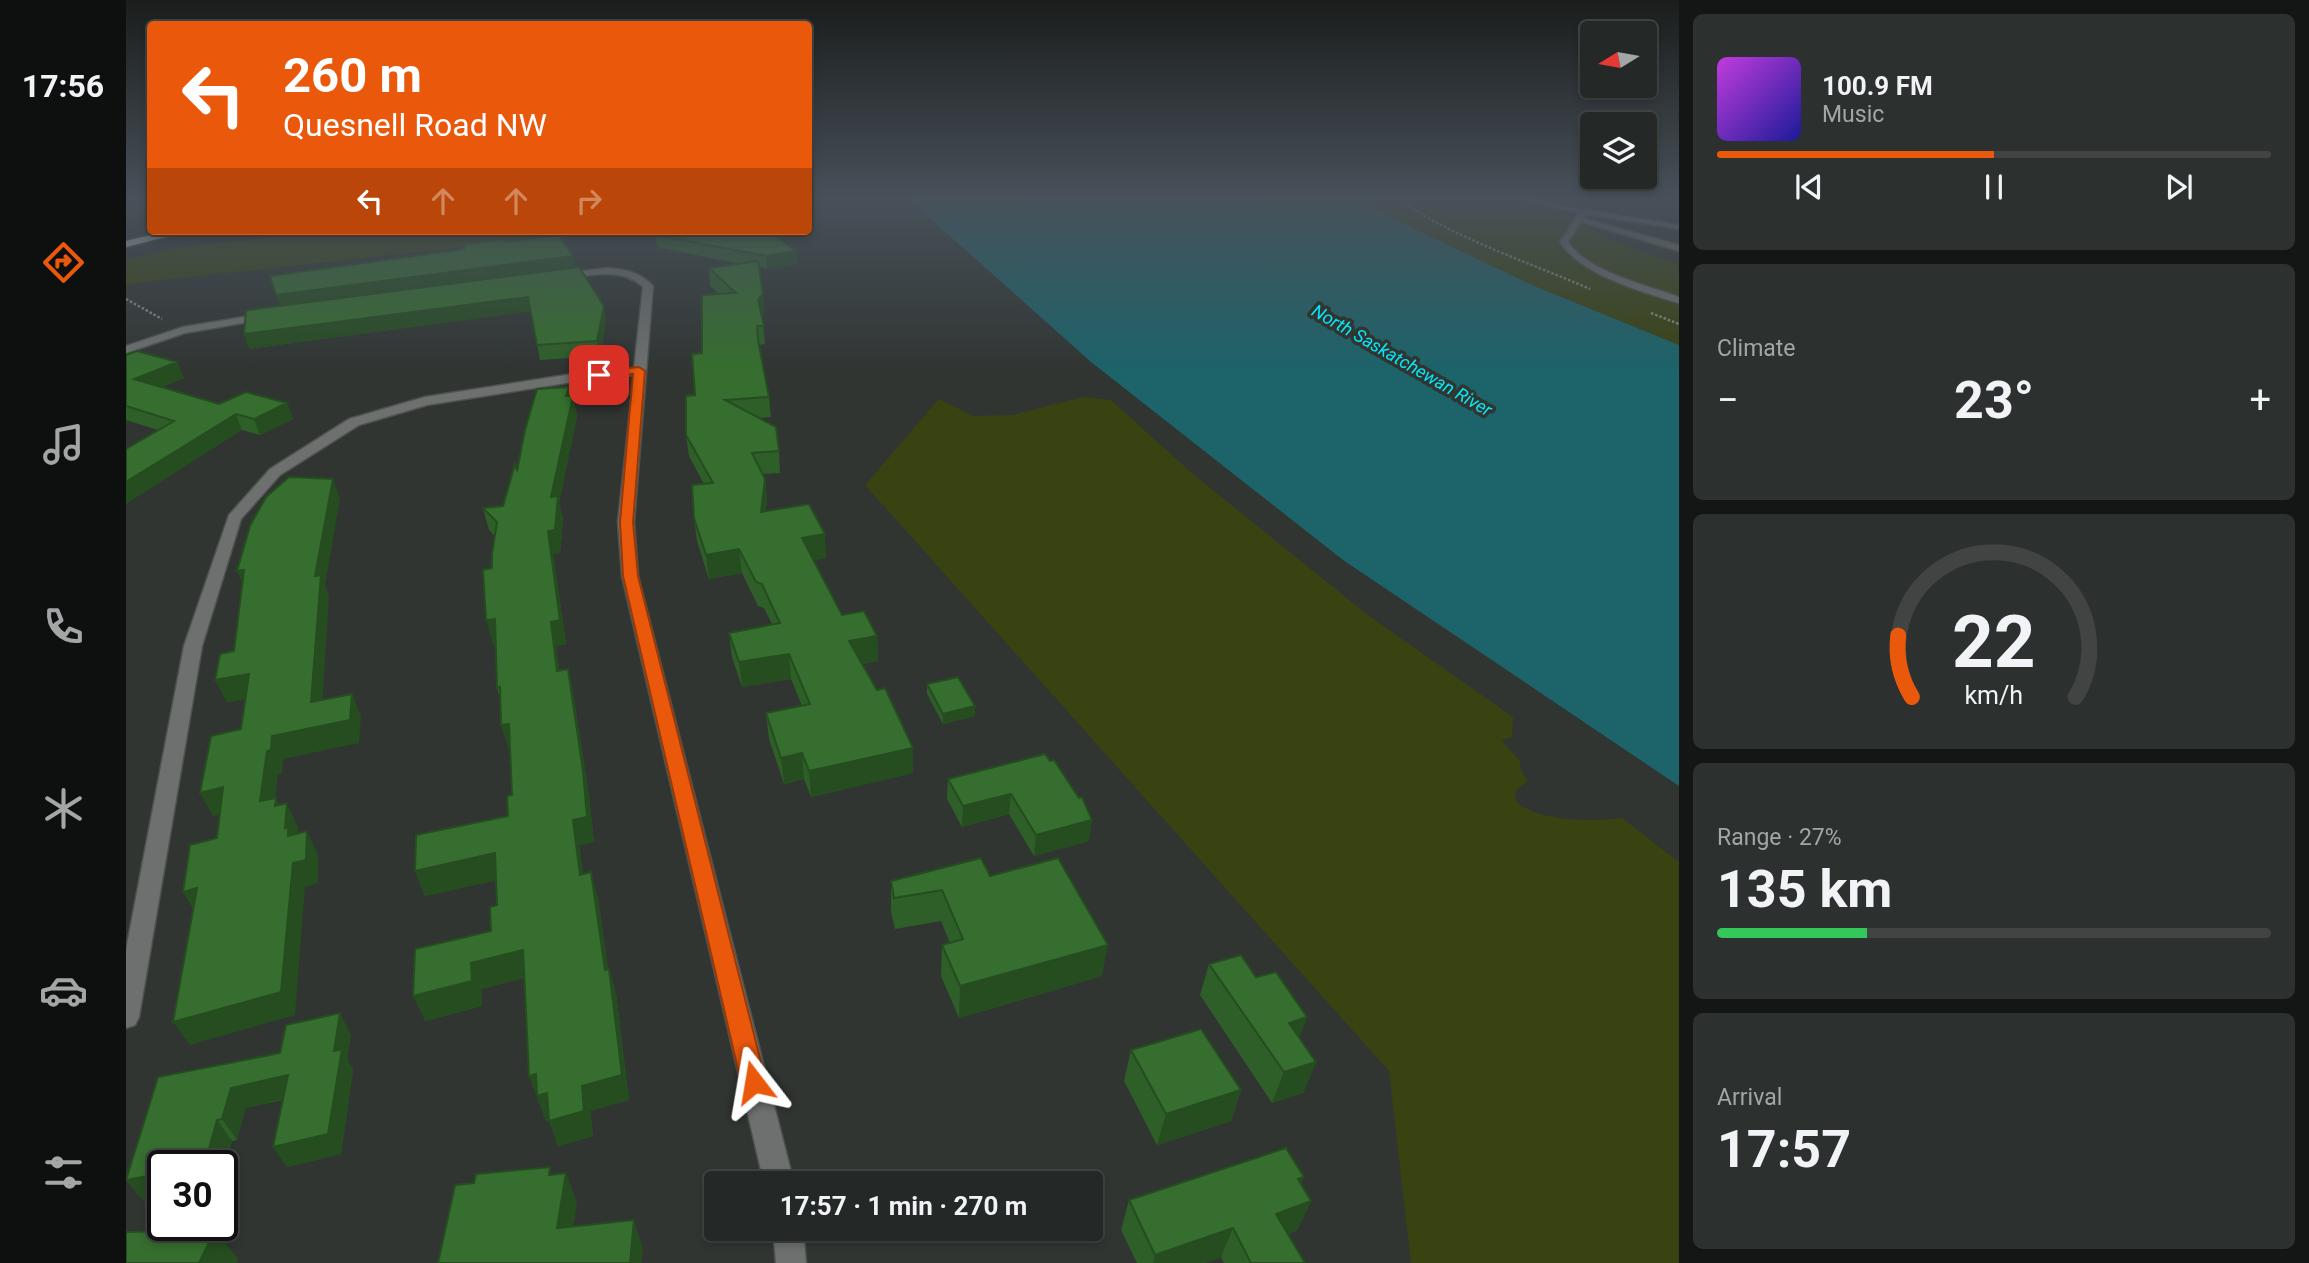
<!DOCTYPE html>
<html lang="en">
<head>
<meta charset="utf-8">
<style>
  :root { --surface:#242826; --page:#2c302e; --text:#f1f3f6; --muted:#a3a6a7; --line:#414443; --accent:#ea580c }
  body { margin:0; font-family:Roboto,sans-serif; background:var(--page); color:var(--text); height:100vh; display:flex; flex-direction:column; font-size:26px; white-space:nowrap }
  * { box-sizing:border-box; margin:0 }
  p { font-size:23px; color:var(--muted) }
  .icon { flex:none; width:38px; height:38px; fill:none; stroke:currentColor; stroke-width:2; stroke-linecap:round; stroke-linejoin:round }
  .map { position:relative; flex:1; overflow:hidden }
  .panel { display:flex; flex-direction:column; gap:14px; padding:14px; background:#141615; width:630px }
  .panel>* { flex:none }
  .hud { position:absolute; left:21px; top:21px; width:665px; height:214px; border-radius:7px; box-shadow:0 4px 10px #0003,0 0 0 2px var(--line); background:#ea580c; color:#fff; overflow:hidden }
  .needle { width:46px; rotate:259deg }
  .fabs { position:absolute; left:1454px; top:21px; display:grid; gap:14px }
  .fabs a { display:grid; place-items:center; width:77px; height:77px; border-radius:7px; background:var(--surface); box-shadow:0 4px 10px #0003,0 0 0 2px var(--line); font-size:35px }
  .speed { position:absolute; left:21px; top:1150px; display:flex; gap:14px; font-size:35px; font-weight:700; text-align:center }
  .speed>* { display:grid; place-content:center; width:91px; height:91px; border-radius:50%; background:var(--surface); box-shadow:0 4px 10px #0003,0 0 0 2px var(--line); line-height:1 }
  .speed .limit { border:4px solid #111; border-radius:10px; background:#fff; color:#111 }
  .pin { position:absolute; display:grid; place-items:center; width:60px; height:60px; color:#fff; margin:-30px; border-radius:14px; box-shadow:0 4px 10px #0006 }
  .me { position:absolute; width:77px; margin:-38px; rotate:346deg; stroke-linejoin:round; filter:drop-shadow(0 0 5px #0008) }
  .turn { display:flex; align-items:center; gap:24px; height:147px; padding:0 21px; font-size:32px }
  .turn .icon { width:91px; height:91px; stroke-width:2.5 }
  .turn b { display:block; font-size:49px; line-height:60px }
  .lanes { display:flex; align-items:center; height:66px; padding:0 21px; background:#0003; justify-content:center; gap:35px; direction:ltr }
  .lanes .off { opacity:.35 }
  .big { font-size:52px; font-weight:700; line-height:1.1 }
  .panel .tile { flex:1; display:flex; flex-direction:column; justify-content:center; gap:10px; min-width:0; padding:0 24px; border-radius:10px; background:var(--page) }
  .panel .dial { align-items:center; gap:0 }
  .dial svg { height:182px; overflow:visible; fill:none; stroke:var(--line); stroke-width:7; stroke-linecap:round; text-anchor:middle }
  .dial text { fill:var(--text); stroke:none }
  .song { display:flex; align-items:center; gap:21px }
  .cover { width:84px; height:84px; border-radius:10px; background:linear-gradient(135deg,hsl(290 70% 55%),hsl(240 70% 35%)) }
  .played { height:7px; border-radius:4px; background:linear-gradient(90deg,var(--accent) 50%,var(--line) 50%) }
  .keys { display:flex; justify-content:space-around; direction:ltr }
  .heat { display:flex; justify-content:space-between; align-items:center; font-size:38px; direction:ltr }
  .charge { height:10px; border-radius:5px; background:linear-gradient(90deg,#34c759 27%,var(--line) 0) }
  .trip { position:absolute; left:578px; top:1171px; width:399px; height:70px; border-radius:7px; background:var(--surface); box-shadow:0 4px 10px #0003,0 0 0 2px var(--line); font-weight:700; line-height:70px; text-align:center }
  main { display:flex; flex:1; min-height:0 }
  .menu { display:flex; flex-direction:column; width:126px; justify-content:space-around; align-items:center; background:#0e100f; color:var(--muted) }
  .menu .icon { width:49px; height:49px }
  .menu .on { color:var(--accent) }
  .menu b { font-size:32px; color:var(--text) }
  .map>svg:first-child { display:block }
</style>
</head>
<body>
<main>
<nav class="menu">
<b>17:56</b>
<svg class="icon on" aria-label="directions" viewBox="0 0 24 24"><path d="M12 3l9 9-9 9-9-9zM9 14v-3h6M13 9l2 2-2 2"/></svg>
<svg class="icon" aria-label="music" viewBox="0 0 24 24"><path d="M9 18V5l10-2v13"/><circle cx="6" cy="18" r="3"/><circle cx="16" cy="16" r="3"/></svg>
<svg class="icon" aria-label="phone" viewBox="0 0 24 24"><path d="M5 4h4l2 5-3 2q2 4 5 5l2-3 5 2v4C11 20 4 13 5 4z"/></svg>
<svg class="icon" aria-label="climate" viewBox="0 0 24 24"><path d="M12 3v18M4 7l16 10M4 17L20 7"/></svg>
<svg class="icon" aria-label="car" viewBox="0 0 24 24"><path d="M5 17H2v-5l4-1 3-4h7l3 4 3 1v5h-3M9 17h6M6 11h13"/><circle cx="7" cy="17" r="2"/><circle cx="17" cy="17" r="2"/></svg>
<svg class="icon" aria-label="filters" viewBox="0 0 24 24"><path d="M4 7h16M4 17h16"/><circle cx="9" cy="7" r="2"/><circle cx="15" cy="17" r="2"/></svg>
</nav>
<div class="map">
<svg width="1553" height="1263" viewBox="0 0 1553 1263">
  <rect width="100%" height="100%" fill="#303532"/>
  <path fill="#384311" d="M0,196H24V212L0,217Z
    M1220,196H1369L1436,210L1482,239L1553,265V345L1406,285Z
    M197,231H486L17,282L0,286V260L50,248Z
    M957,397L985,400L1068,475L1243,616L1387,717L1386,737L1375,740L1394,761L1395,771L1402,781L1390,790L1389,800C1409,822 1468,822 1496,818L1553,862V1263H1285L1263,1071L739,485L813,399L847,416L886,415Z"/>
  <path fill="#1c636a" d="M779,196H1220L1406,285L1553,345V786L1217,560L965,362Z"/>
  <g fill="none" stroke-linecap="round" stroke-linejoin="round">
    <defs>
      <path id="service" d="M1455,209L1553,225V229L1460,214L1457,218L1553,245V251L1455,222L1442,242C1462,272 1520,285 1553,297V303C1516,292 1455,275 1434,242Z"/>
      <path id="minor" d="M1377,196H1393L1462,211L1458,214Z
        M480,268C499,269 514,272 527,286L508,522L512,576L668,1183H638L496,576L492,522L508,375L453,381L301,405L233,425L154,475L115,519L76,646L13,1017L9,1025L0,1028V950L58,646L103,515L144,469L223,419L299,397L453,373L508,368L517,287C495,266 461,276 434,280L429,277L434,274Z
        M142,313L146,314V318L59,333L0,353V346L57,327Z
        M647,1228H677L680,1263H650Z"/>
      <path id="motorway" d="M43,231H63L0,247V241Z"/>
    </defs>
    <use href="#service" stroke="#4d524f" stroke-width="3"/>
    <use href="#minor" stroke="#4d524f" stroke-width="3"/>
    <use href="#motorway" stroke="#4d524f" stroke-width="3"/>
    <path stroke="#888c8a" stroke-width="2.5" stroke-dasharray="2.5 2" stroke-linecap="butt" d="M1268,196C1324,237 1400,261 1464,289
      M0,299L36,319
      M1525,313L1553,324"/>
    <use href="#service" fill="#6d706f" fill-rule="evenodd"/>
    <use href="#minor" fill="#6d706f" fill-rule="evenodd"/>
    <use href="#motorway" fill="#bcc3c2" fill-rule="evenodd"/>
  </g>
  <path fill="#2e5f28" d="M538,231L671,264L641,269L633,267L638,312L636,315L639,344L633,345L643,397L645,417L634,418L653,451L654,473L637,474L639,479L641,501L639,512L700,558L687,560L716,615L751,636L752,661L736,664L787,773L685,797L678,779L658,784L643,739L640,713L676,706L665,679L616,687L606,657L603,633L646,624L638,608L632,606L616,573L583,579L571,541L568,518L578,484L563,456L560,435L576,353L593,294L584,286L583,268L614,264L531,247L529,235Z
    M379,242L449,267L480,321L474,356L414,360L405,311L123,349L338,249Z
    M0,355L51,362L58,378L35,387L93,404L161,403L167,419L134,435L116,430H32L0,420Z
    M443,387L445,396H447L451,416L433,503L437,518L434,553L427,554L440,644L430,646L433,671L442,669L447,693L463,796L468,842L453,845L457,874L472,898L482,969H483L490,994L503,1100L464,1111L467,1136L432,1146L423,1121H420L403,1076L398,978L355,989L356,1006L299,1021L365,931L371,905L370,880L299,896L289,871L382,816L386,795L384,750H383L374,698L371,688L370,643L367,644L366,568L369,536L363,530L357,508L377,506L391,471Z
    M801,684L849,706V716L817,724L801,694Z
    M919,754L963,841L908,856L883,814L836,827L821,799L822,779Z
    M864,876L976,976L833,1018L815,976L816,945L824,943L815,921L769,929L765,912V881Z
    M1083,964L1130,977L1190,1062L1177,1093L1146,1103L1074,995Z
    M225,1035L221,1058L227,1070L215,1154L161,1167L147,1147L157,1100L119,1108L111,1140L106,1141L96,1177V1166L18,1201L0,1180L154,1053Z
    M1005,1050L1115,1090L1105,1121L1031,1145L998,1081Z
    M1178,1177L1175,1185L1185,1201L1171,1230L1162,1234L1179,1263H1098L1095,1257L1079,1263H1011L995,1230L1003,1200Z"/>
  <path fill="#254d20" d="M670,251L671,264L641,269L640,256Z
    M447,256L449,270L155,310L150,295Z
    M637,294L638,312L634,317L632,299Z
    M402,297L405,311L123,349L118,334Z
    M478,306L480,321L474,356L471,341Z
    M51,362L58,378L15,395L8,379Z
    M443,387L446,402L447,396L451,416L433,503L437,518L434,553L427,554L440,644L430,646L437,695L431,671L425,622L422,531L425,497L440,396Z
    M161,403L167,419L134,435L128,419Z
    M110,414L116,430L0,504V482Z
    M207,479L214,499L199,585L203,596L195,724L185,702L189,576Z
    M639,479L641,501L637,535L635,512Z
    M699,534L700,558L677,562L676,538Z
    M613,549L616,573L583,579L580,555Z
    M118,570L121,592L111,571Z
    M369,619L375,642L367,644L360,620Z
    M751,636L752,661L724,666L723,641Z
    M663,654L665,679L616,687L613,662Z
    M442,669L447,693L463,796L468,842L453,845L461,901L454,875L447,820Z
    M123,674L133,696L101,703L89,680Z
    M226,694L235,716L233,743L157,759L156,773L152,774L146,825L134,801L141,751L146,736Z
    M849,706V716L817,724V714Z
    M383,724L390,748L383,750L375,725Z
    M787,748V773L685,797L683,771Z
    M676,753L678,779L658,784L655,758Z
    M97,787L109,811L87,816L74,793Z
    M885,794L883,814L836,827L837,806Z
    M150,798L160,819L161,803L172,827L171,846L174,860L149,806Z
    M966,820L963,841L908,856L910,835Z
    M181,831L192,855V883L179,887L169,1015L64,1045L47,1022L167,863Z
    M369,853L377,879L299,896L289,871Z
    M465,872L472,898L486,996L479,970Z
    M71,888V916L57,892Z
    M982,945L976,976L833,1018L834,986Z
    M397,950L405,976L355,989L356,1006L299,1021L287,996L345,963Z
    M483,969L490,994L503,1100L464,1111L467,1136L432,1146L423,1121L456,1086Z
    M214,1013L225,1035L221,1058L227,1070L215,1154L161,1167L147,1147L208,1051Z
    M1181,1017L1169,1049L1163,1023Z
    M1190,1062L1177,1093L1146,1103L1158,1072Z
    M410,1074L421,1093L430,1118L420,1121L403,1076Z
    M162,1075L175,1095L119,1108L111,1140L96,1119L105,1088Z
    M1115,1090L1105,1121L1031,1145L1040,1114Z
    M91,1120L106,1141L96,1177V1166H69Z
    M37,1173V1196L18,1201L0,1180Z
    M440,1173L451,1202L443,1256L431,1228Z
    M1178,1177L1165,1207L1172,1179Z
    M1185,1201L1171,1230L1138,1243L1150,1214Z
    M508,1220L517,1249L515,1263H504Z
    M1107,1228L1095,1257L1079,1263H1027L1029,1255Z
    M89,1230L112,1259L111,1263H73Z"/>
  <path fill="#356e2e" stroke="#254d20" stroke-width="2" d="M538,231H642L670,251L640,256L529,235Z
    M433,235L447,256L150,295L144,276L338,249L339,244L377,239L379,242Z
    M632,261L637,294L632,299L638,326H631L632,340L643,397L599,400L650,427L653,451L626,453L639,479L635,512L683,504L699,534L676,538L716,615L738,611L751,636L723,641L751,690L759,688L787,748L683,771L676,753L655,758L640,713L684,704L663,654L613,662L603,633L654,623L636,584L630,582L613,549L580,555L568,518L566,485L587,483L560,435V396L569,395L566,354L576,353V295L610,293L583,268Z
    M453,267L478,306L471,341L411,345L402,297L118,334L120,311L123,310Z
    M11,351L51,362L8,379L93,404L120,392L161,403L128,419L110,414L0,482V449L48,421L0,406V355Z
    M443,387L440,396H447L425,497L432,496L429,530L422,531L434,620L425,622L431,671L442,669L457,771L461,817L447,820L454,875L465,872L479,970L483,969L496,1075L456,1086L458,1111L423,1121L421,1093L411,1096L410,1074L403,1076L397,950L345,963L346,981L287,996L289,949L365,931L364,907L371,905L369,853L289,871L290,835L382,816L381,796L386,795L383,724L375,725L374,687L371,688L369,619L360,620L357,570L366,568V554L371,522L357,508L377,506L389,464L391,471L399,430L411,389Z
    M163,477L207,479L189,576L195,575L185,702L226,694L224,720L146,736L145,750L141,751L134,801L150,798L149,806L161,803L159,828L162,827V836L181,831L180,860L167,863L155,992L47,1022L71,888L57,892L64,845L91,838L97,787L74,793L85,736L115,729L123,674L89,680L94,654L108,651L118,570L111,571L124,526L140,497Z
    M832,677L849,706L817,714L801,684Z
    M919,754L924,761L928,760L953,798L956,797L966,820L910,835L885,794L837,806L822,779Z
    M855,858L864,876L932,858L982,945L834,986L816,945L837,939L816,890L768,898L765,881Z
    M1115,955L1130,977L1150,972L1181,1017L1163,1023L1190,1062L1158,1072L1083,964Z
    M214,1013L208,1051L216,1049L202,1134L147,1147L162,1075L105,1088L96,1119L91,1120L79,1163L69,1166H37V1173L0,1180L32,1077L154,1053L160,1025Z
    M1075,1029L1115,1090L1040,1114L1005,1050Z
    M1160,1148L1178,1177L1172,1179L1185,1201L1150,1214L1179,1263H1125L1107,1228L1029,1255L1003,1200Z
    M424,1167L423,1175L440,1173L431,1228L508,1220L504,1263H312L329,1185L348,1183L350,1174Z
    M89,1230L73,1263H0V1232Z"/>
  <linearGradient id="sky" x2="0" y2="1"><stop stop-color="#1a1d1c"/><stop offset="0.53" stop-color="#48515a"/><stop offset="1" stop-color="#48515a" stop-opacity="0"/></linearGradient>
  <rect width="1553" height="373" fill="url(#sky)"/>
  <path fill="#ea580c" stroke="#983908" stroke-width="2" d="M513,367L519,371L507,522L512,576L640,1082L636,1090L628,1093L619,1090L615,1082L497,576L494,522L507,374L473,378L467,375L473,371Z"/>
  <g text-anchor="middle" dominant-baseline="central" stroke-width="7" stroke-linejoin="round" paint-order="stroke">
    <g font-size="18" font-style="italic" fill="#04e7f8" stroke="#303532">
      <text transform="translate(1276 360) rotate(30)">North Saskatchewan River</text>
    </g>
  </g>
</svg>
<div class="fabs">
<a><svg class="needle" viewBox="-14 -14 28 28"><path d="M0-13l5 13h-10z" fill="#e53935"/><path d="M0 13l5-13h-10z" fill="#a3a6a7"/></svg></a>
<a><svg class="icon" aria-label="layers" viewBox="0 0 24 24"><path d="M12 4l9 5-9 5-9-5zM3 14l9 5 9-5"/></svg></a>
</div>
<div class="speed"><div class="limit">30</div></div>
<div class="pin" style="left:473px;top:375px;background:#d93025"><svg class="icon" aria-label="arrive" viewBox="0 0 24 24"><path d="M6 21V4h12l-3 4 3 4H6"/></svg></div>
<svg class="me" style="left:628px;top:1082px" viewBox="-20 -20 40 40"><path d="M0-17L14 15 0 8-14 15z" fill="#ea580c" stroke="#fff" stroke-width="4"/></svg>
<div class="trip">17:57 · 1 min · 270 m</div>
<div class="hud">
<div class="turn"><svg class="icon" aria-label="left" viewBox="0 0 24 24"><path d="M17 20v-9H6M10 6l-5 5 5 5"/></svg><div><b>260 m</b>Quesnell Road NW</div></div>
<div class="lanes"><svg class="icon" aria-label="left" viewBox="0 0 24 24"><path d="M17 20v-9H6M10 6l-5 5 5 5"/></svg><svg class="icon off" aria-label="ahead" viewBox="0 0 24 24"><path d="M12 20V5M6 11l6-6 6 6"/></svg><svg class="icon off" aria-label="ahead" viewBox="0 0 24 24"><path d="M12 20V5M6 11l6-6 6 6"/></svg><svg class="icon off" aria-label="right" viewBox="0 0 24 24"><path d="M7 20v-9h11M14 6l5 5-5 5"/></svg></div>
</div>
</div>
<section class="panel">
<div class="tile">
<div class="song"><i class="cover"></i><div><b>100.9 FM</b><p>Music</p></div></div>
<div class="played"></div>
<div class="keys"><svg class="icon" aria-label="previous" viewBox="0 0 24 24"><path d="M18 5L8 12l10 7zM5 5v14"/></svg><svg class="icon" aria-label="pause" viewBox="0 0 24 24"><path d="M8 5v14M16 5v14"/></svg><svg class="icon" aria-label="next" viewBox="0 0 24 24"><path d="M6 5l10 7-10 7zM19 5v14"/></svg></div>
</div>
<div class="tile"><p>Climate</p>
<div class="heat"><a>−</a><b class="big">23°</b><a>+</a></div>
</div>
<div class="tile dial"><svg viewBox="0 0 100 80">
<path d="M14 69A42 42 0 1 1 86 69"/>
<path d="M14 69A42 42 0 0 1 8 42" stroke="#ea580c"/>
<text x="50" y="56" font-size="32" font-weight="700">22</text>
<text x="50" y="72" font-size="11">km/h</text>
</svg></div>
<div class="tile"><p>Range · 27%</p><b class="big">135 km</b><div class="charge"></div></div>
<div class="tile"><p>Arrival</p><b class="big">17:57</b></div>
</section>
</main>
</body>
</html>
